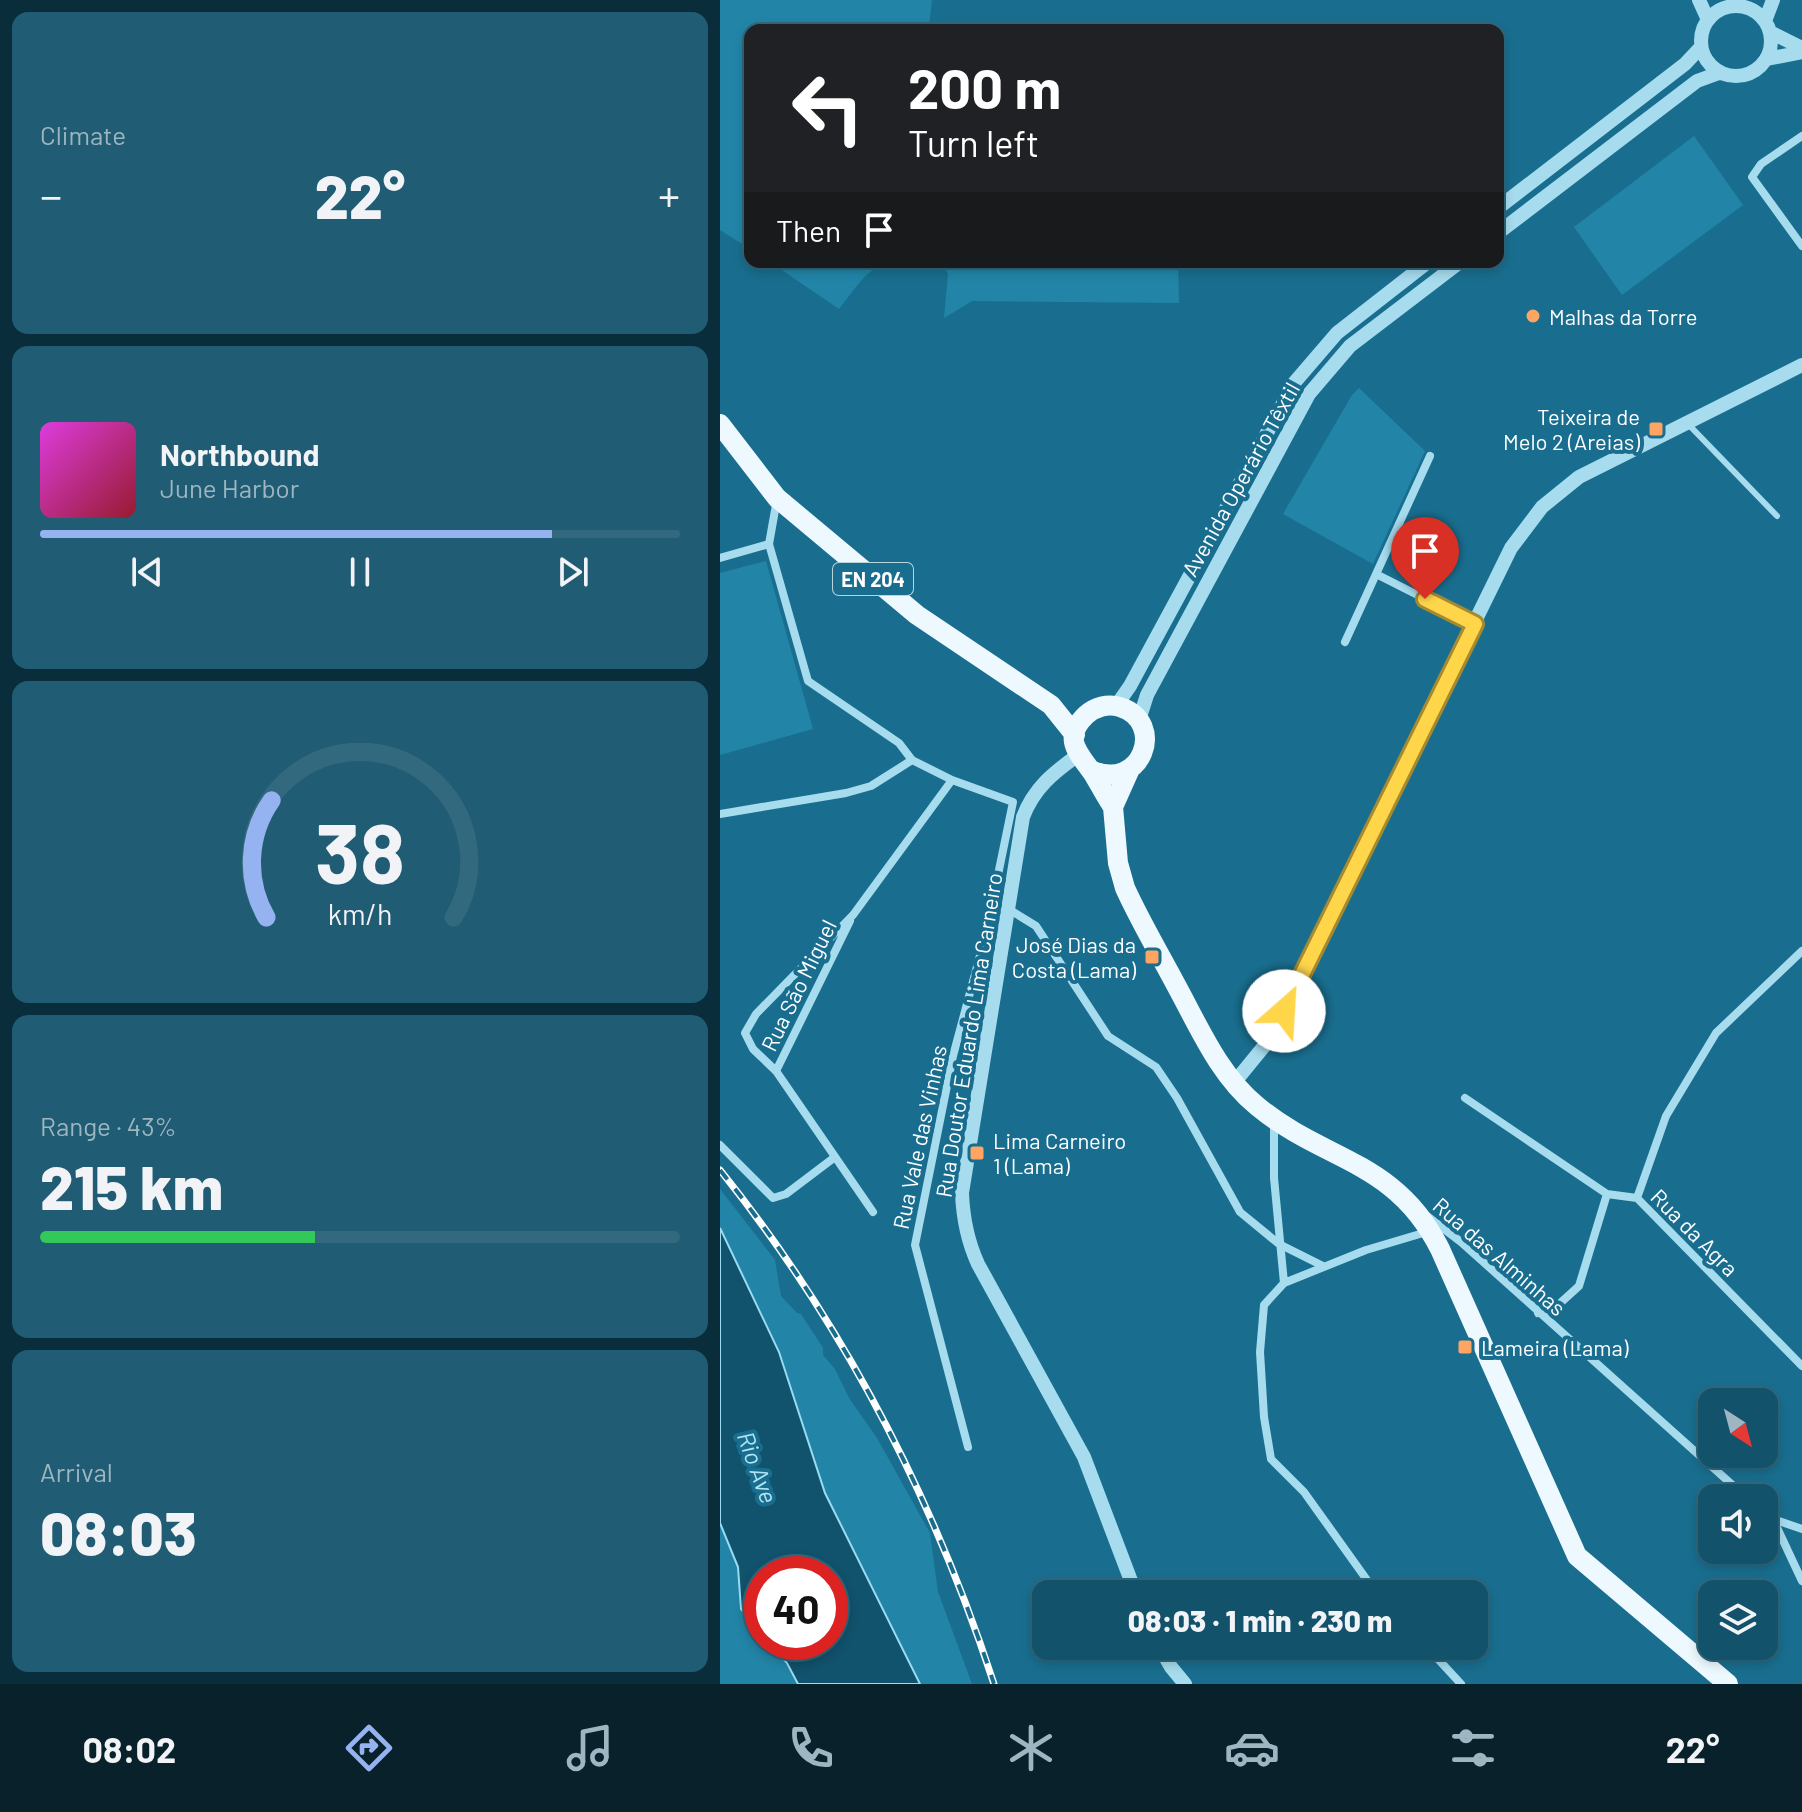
<!DOCTYPE html>
<html lang="en">
<head>
<meta charset="utf-8">
<style>
  :root { --surface:#13526b; --page:#205c73; --text:#f1f3f6; --muted:#9db6c1; --line:#32697e; --accent:#95b2f1 }
  body { margin:0; font-family:Barlow,sans-serif; background:var(--page); color:var(--text); height:100vh; display:flex; flex-direction:column; font-size:30px; white-space:nowrap }
  * { box-sizing:border-box; margin:0 }
  p { font-size:26px; color:var(--muted) }
  .icon { flex:none; width:44px; height:44px; fill:none; stroke:currentColor; stroke-width:2; stroke-linecap:round; stroke-linejoin:round }
  .map { position:relative; flex:1; overflow:hidden }
  .side { display:flex; flex-direction:column; gap:12px; padding:12px; background:#0a2d3b; width:720px }
  .side>* { flex:none }
  .guide { position:absolute; left:24px; top:24px; width:760px; height:244px; border-radius:16px; box-shadow:0 4px 12px #0003,0 0 0 2px var(--line); background:#202124; color:#fff; overflow:hidden }
  .needle { width:52px; rotate:144deg }
  .buttons { position:absolute; left:978px; top:1388px; display:grid; gap:16px }
  .buttons a { display:grid; place-items:center; width:80px; height:80px; border-radius:16px; background:var(--surface); box-shadow:0 4px 12px #0003,0 0 0 2px var(--line); font-size:40px }
  .speed { position:absolute; left:24px; top:1556px; display:flex; gap:16px; font-size:40px; font-weight:700; text-align:center }
  .speed>* { display:grid; place-content:center; width:104px; height:104px; border-radius:50%; background:var(--surface); box-shadow:0 4px 12px #0003,0 0 0 2px var(--line); line-height:1 }
  .speed .limit { border:12px solid #d22; background:#fff; color:#111 }
  .pin { position:absolute; display:grid; place-items:center; width:68px; height:68px; color:#fff; margin:-82px -34px; border-radius:50% 50% 50% 0; rotate:-45deg; box-shadow:0 0 8px #0007 }
  .pin .icon { rotate:45deg }
  .me { position:absolute; width:88px; margin:-44px; rotate:26deg; stroke-linejoin:round; filter:drop-shadow(0 0 6px #0008) }
  .turn { display:flex; align-items:center; gap:28px; height:168px; padding:0 32px; font-size:36px }
  .turn .icon { width:104px; height:104px; stroke-width:2.5 }
  .turn b { display:block; font-size:56px; line-height:68px }
  .then { display:flex; align-items:center; height:76px; padding:0 32px; background:#0003; gap:16px; font-size:30px }
  .big { font-size:60px; font-weight:800; line-height:1.1 }
  .side .widget { flex:1; display:flex; flex-direction:column; justify-content:center; gap:12px; min-width:0; padding:0 28px; border-radius:16px; background:var(--page) }
  .side .dial { align-items:center; gap:0 }
  .dial svg { height:208px; overflow:visible; fill:none; stroke:var(--line); stroke-width:7; stroke-linecap:round; text-anchor:middle }
  .dial text { fill:var(--text); stroke:none }
  .song { display:flex; align-items:center; gap:24px }
  .cover { width:96px; height:96px; border-radius:12px; background:linear-gradient(135deg,hsl(300 70% 55%),hsl(350 70% 35%)) }
  .played { height:8px; border-radius:4px; background:linear-gradient(90deg,var(--accent) 80%,var(--line) 80%) }
  .keys { display:flex; justify-content:space-around; direction:ltr }
  .heat { display:flex; justify-content:space-between; align-items:center; font-size:44px; direction:ltr }
  .charge { height:12px; border-radius:6px; background:linear-gradient(90deg,#34c759 43%,var(--line) 0) }
  .trip { position:absolute; left:312px; top:1580px; width:456px; height:80px; border-radius:16px; background:var(--surface); box-shadow:0 4px 12px #0003,0 0 0 2px var(--line); font-weight:800; line-height:80px; text-align:center }
  .tab-bar { display:flex; height:128px; justify-content:space-around; align-items:center; background:#08212b; color:var(--muted) }
  .tab-bar .icon { width:56px; height:56px }
  .tab-bar .selected { color:var(--accent) }
  .tab-bar b { font-size:36px; color:var(--text) }
  main { display:flex; flex:1; min-height:0 }
  .map>svg:first-child { display:block }
</style>
</head>
<body>
<main>
<section class="side">
<div class="widget"><p>Climate</p>
<div class="heat"><a>−</a><b class="big">22°</b><a>+</a></div>
</div>
<div class="widget">
<div class="song"><i class="cover"></i><div><b>Northbound</b><p>June Harbor</p></div></div>
<div class="played"></div>
<div class="keys"><svg class="icon" aria-label="previous" viewBox="0 0 24 24"><path d="M18 5L8 12l10 7zM5 5v14"/></svg><svg class="icon" aria-label="pause" viewBox="0 0 24 24"><path d="M8 5v14M16 5v14"/></svg><svg class="icon" aria-label="next" viewBox="0 0 24 24"><path d="M6 5l10 7-10 7zM19 5v14"/></svg></div>
</div>
<div class="widget dial"><svg viewBox="0 0 100 80">
<path d="M14 69A42 42 0 1 1 86 69"/>
<path d="M14 69A42 42 0 0 1 16 24" stroke="#95b2f1"/>
<text x="50" y="56" font-size="32" font-weight="700">38</text>
<text x="50" y="72" font-size="11">km/h</text>
</svg></div>
<div class="widget"><p>Range · 43%</p><b class="big">215 km</b><div class="charge"></div></div>
<div class="widget"><p>Arrival</p><b class="big">08:03</b></div>
</section>
<div class="map">
<svg width="1082" height="1684" viewBox="0 0 1082 1684">
  <rect width="100%" height="100%" fill="#196e8f"/>
  <path fill="#2285a8" d="M0,0H212L209,26L215,30H30V249L0,230Z
    M974,136L1023,205L902,295L854,227Z
    M50,262H169C147,267 133,292 119,309Z
    M221,262H458L459,303L252,301L224,318L228,274Z
    M639,388L705,451L653,564L563,514L632,395Z
    M46,561L93,729L0,755V573Z
    M0,1189L55,1260L61,1296L77,1313L81,1314L103,1348V1355L115,1369L129,1398L157,1438L210,1533L218,1592L252,1684H200L105,1493L59,1352L0,1228Z
    M0,1520L18,1567L21,1609L42,1634V1642H49L67,1663L78,1684H0Z"/>
  <path fill="#11526c" stroke="#99dbf1" stroke-width="2" d="M0,1228L59,1352L105,1493L200,1684H78L67,1663L49,1642H110V1574H42V1634L21,1609L18,1567L0,1523Z"/>
  <g fill="none" stroke-linecap="round" stroke-linejoin="round">
    <path stroke="#a6dcee" stroke-width="6" d="M968,424L1057,516"/>
    <path stroke="#a6dcee" stroke-width="8" d="M1082,136L1041,164L1032,177L1082,246
      M57,499L49,544L88,681L179,743L192,760L232,780L293,802L266,933L233,1056L195,1245L248,1447
      M0,558L49,544
      M656,574L755,624
      M625,642L710,456
      M0,814L126,793L151,786L192,760
      M290,910L316,926L388,1036L436,1067L457,1098L520,1212L559,1244L603,1266
      M56,1071L130,921
      M745,1098L887,1194L917,1198L1082,1366
      M554,1121V1178L564,1283L544,1305L540,1352L544,1417L551,1459L584,1492L657,1594
      M0,1145L53,1198L66,1194L115,1157
      M917,1198L946,1116L996,1033L1082,951
      M153,1212L56,1071L33,1049L25,1033L36,1014L133,915L232,780
      M707,1216L741,1242L1027,1498
      M564,1283L646,1250L710,1231
      M818,1313L837,1306L859,1286L887,1194
      M1044,1511L1053,1519L1082,1529
      M1053,1519L1082,1581
      M706,1646L741,1684"/>
    <path stroke="#a6dcee" stroke-width="14" d="M979,0L988,20
      M981 41a35 35 0 1 1 70 0a35 35 0 1 1-70 0Z
      M1045,21L1053,0
      M1050,32L1082,48
      M1047,59L1082,52
      M778,208L965,64L981,47
      M778,233L977,81L999,73
      M396,706L410,686L574,383L617,333L708,262
      M419,720L427,695L589,394L630,346L740,262
      M358,755C333,773 314,788 303,817L242,1193C243,1219 247,1240 258,1264L364,1457L416,1594
      M514,1083L550,1039L791,548L822,507L859,477L1082,365
      M439,1646L451,1667L465,1684"/>
    <path stroke="#eef9ff" stroke-width="20" d="M0,424L57,498L197,615L331,705L355,735
      M410,769L393,807L398,863L405,888C420,921 439,953 456,985C479,1027 499,1075 537,1106C604,1162 675,1159 720,1249L857,1556L1008,1684
      M371,770C422,793 447,722 400,707C388,703 375,707 366,715C340,740 361,755 374,775C380,785 386,797 393,807"/>
    <defs>
      <path id="rail" d="M0,1170C123,1323 213,1497 274,1684"/>
    </defs>
    <use href="#rail" stroke="#fff" stroke-width="7"/>
    <use href="#rail" stroke="#196e8f" stroke-width="4" stroke-dasharray="12" stroke-linecap="butt"/>
  </g>
  <g fill="none" stroke-linecap="round" stroke-linejoin="round">
    <defs>
      <path id="route" d="M564,1011L755,624L705,599"/>
    </defs>
    <use href="#route" stroke="#a68a30" stroke-width="20"/>
    <use href="#route" stroke="#ffd54a" stroke-width="14"/>
  </g>
  <g fill="#ffa564" stroke="#196e8f" stroke-width="3">
    <circle cx="813" cy="316" r="8"/>
    <rect x="928" y="421" width="16" height="16" rx="4"/>
    <rect x="424" y="949" width="16" height="16" rx="4"/>
    <rect x="249" y="1145" width="16" height="16" rx="4"/>
    <rect x="737" y="1339" width="16" height="16" rx="4"/>
  </g>
  <g text-anchor="middle" dominant-baseline="central" stroke-width="8" stroke-linejoin="round" paint-order="stroke">
    <rect fill="#196e8f" stroke="#bad4dd" stroke-width="2" x="113" y="563" width="80" height="32" rx="6"/>
    <g font-size="20" font-weight="bold" fill="#fff">
      <text x="153" y="579">EN 204</text>
    </g>
    <g font-size="22" fill="#fff" stroke="#196e8f" text-anchor="start">
      <text x="829" y="316">Malhas da Torre</text>
      <text x="920" y="416" text-anchor="end">Teixeira de<tspan x="920" dy="25">Melo 2 (Areias)</tspan></text>
      <text x="416" y="944" text-anchor="end">José Dias da<tspan x="416" dy="25">Costa (Lama)</tspan></text>
      <text x="273" y="1140">Lima Carneiro<tspan x="273" dy="25">1 (Lama)</tspan></text>
      <text x="761" y="1347">Lameira (Lama)</text>
    </g>
    <g font-size="22" fill="#fff" stroke="#196e8f">
      <text transform="translate(520 479) rotate(-61)">Avenida Operário Têxtil</text>
      <text transform="translate(78 985) rotate(-64)">Rua São Miguel</text>
      <text transform="translate(248 1035) rotate(-81)">Rua Doutor Eduardo Lima Carneiro</text>
      <text transform="translate(199 1137) rotate(-78)">Rua Vale das Vinhas</text>
      <text transform="translate(975 1232) rotate(45)">Rua da Agra</text>
      <text transform="translate(780 1256) rotate(41)">Rua das Alminhas</text>
    </g>
    <g font-size="24" font-style="italic" fill="#b2e4f5" stroke="#196e8f">
      <text transform="translate(38 1467) rotate(70)">Rio Ave</text>
    </g>
  </g>
</svg>
<div class="buttons">
<a><svg class="needle" viewBox="-14 -14 28 28"><path d="M0-13l5 13h-10z" fill="#e53935"/><path d="M0 13l5-13h-10z" fill="#9db6c1"/></svg></a>
<a><svg class="icon" aria-label="sound" viewBox="0 0 24 24"><path d="M4 9h4l5-4v14l-5-4H4zM17 9q2 3 0 6"/></svg></a>
<a><svg class="icon" aria-label="layers" viewBox="0 0 24 24"><path d="M12 4l9 5-9 5-9-5zM3 14l9 5 9-5"/></svg></a>
</div>
<div class="speed"><div class="limit">40</div></div>
<div class="pin" style="left:705px;top:599px;background:#d93025"><svg class="icon" aria-label="arrive" viewBox="0 0 24 24"><path d="M6 21V4h12l-3 4 3 4H6"/></svg></div>
<svg class="me" style="left:564px;top:1011px" viewBox="-20 -20 40 40"><circle r="19" fill="#fff"/><path d="M0-13L10 11 0 6-10 11z" fill="#ffd54a"/></svg>
<div class="trip">08:03 · 1 min · 230 m</div>
<div class="guide">
<div class="turn"><svg class="icon" aria-label="left" viewBox="0 0 24 24"><path d="M17 20v-9H6M10 6l-5 5 5 5"/></svg><div><b>200 m</b>Turn left</div></div>
<div class="then">Then<svg class="icon" aria-label="arrive" viewBox="0 0 24 24"><path d="M6 21V4h12l-3 4 3 4H6"/></svg></div>
</div>
</div>
</main>
<nav class="tab-bar">
<b>08:02</b>
<svg class="icon selected" aria-label="directions" viewBox="0 0 24 24"><path d="M12 3l9 9-9 9-9-9zM9 14v-3h6M13 9l2 2-2 2"/></svg>
<svg class="icon" aria-label="music" viewBox="0 0 24 24"><path d="M9 18V5l10-2v13"/><circle cx="6" cy="18" r="3"/><circle cx="16" cy="16" r="3"/></svg>
<svg class="icon" aria-label="phone" viewBox="0 0 24 24"><path d="M5 4h4l2 5-3 2q2 4 5 5l2-3 5 2v4C11 20 4 13 5 4z"/></svg>
<svg class="icon" aria-label="climate" viewBox="0 0 24 24"><path d="M12 3v18M4 7l16 10M4 17L20 7"/></svg>
<svg class="icon" aria-label="car" viewBox="0 0 24 24"><path d="M5 17H2v-5l4-1 3-4h7l3 4 3 1v5h-3M9 17h6M6 11h13"/><circle cx="7" cy="17" r="2"/><circle cx="17" cy="17" r="2"/></svg>
<svg class="icon" aria-label="filters" viewBox="0 0 24 24"><path d="M4 7h16M4 17h16"/><circle cx="9" cy="7" r="2"/><circle cx="15" cy="17" r="2"/></svg>
<b>22°</b>
</nav>
</body>
</html>
